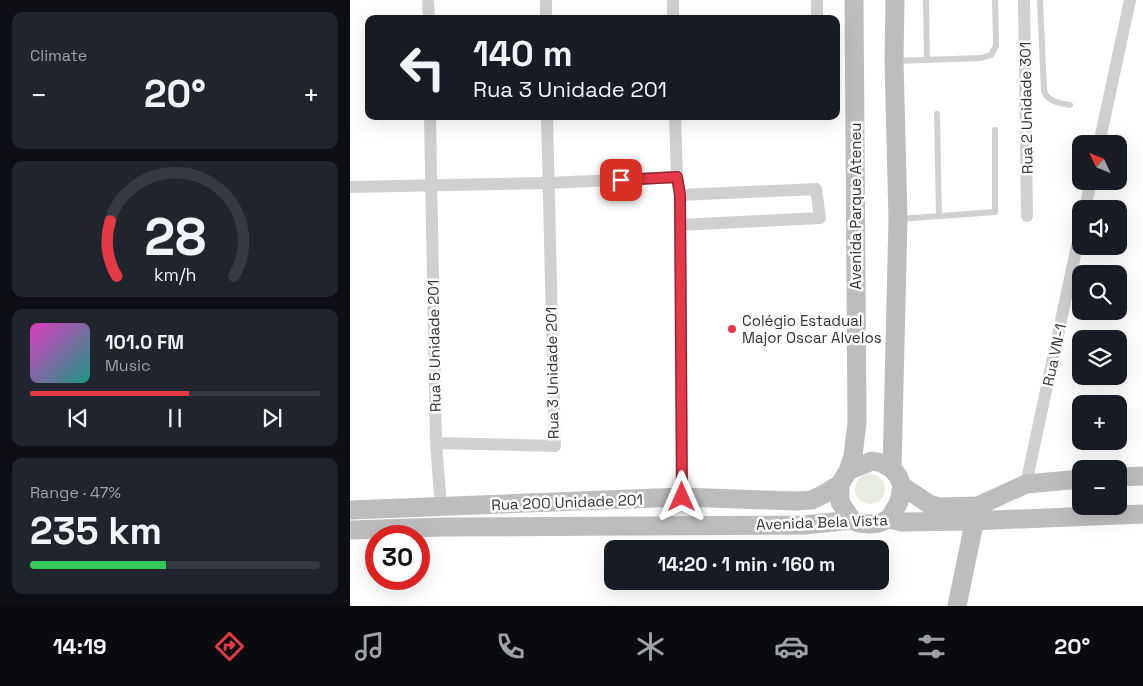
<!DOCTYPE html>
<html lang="en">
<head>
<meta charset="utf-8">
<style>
  :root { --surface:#171b24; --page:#20242c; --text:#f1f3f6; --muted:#9ea1a6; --line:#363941; --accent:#e63946 }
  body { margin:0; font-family:"Space Grotesk",sans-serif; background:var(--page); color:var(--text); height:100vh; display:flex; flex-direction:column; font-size:19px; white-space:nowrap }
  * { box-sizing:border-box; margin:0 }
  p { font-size:16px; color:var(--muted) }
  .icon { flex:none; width:28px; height:28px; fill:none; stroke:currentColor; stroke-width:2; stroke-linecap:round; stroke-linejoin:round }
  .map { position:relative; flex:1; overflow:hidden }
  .sheet { display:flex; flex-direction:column; gap:12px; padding:12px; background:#0d0f14; width:350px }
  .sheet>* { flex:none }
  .banner { position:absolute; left:15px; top:15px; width:475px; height:105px; border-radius:10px; box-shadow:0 5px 20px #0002; background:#171b24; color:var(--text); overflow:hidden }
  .needle { width:32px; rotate:313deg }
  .fabs { position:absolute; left:722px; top:135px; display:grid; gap:10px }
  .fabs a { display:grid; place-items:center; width:55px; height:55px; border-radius:10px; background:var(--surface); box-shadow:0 5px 20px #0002; font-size:25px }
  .speed { position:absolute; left:15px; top:525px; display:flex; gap:10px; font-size:25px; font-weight:700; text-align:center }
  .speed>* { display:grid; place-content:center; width:65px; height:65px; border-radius:50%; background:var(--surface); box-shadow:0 5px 20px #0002; line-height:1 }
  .speed .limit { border:8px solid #d22; background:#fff; color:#111 }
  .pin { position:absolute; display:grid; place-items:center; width:42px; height:42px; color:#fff; margin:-21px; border-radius:10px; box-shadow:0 2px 8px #0006 }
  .me { position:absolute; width:55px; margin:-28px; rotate:0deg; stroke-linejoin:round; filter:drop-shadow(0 0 4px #0008) }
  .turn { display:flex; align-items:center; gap:18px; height:105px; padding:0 25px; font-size:22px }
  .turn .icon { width:65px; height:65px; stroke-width:2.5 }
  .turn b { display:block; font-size:35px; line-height:42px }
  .big { font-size:38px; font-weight:600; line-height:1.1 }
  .sheet .card { flex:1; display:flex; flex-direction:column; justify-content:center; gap:8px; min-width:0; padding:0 18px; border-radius:10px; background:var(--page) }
  .sheet .dial { align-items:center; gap:0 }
  .dial svg { height:130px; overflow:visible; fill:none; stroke:var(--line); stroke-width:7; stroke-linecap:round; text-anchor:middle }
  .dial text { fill:var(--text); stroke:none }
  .song { display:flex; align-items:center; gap:15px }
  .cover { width:60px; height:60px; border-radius:8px; background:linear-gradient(135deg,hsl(310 70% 55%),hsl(170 70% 35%)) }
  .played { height:5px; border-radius:2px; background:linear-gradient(90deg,var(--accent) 55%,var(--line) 55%) }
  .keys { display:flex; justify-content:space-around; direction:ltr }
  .heat { display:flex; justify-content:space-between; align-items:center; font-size:28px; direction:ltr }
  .charge { height:8px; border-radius:4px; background:linear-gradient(90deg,#34c759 47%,var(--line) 0) }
  .trip { position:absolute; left:254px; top:540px; width:285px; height:50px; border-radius:10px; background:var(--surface); box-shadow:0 5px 20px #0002; font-weight:600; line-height:50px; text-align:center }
  .menu { display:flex; height:80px; justify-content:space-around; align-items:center; background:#090b0e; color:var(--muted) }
  .menu .icon { width:35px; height:35px }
  .menu .current { color:var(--accent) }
  .menu b { font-size:22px; color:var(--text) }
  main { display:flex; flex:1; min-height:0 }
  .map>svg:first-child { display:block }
</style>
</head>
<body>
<main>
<section class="sheet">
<div class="card"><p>Climate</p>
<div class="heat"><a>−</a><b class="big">20°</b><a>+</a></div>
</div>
<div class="card dial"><svg viewBox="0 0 100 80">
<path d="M14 69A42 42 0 1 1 86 69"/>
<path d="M14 69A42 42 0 0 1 10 35" stroke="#e63946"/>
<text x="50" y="56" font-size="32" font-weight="700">28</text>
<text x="50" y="72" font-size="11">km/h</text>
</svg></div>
<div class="card">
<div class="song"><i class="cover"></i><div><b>101.0 FM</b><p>Music</p></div></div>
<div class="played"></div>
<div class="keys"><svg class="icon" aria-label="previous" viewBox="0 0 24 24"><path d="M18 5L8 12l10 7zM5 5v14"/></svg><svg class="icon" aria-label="pause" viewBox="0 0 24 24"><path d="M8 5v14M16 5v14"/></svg><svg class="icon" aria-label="next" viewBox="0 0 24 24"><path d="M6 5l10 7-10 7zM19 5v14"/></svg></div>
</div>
<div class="card"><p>Range · 47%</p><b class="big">235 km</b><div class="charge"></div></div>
</section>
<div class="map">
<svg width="793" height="606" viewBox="0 0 793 606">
  <rect width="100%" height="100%" fill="#fff"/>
  <path fill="#e6ecdf" d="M505 489a15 15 0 1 1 30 0a15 15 0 1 1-30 0Z"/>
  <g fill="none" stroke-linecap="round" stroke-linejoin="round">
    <path stroke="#d0d0d0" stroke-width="6" d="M576,0L577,60
      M690,0L694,91C698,102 709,103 720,105
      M545,61L631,58L641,55L646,46L645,0
      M587,114L589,216
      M549,219L645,212V130"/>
    <path stroke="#d0d0d0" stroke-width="12" d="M78,0L79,19
      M196,0V19
      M323,0V19
      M467,0V19
      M674,0L677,216
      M80,116L86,443L91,507
      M325,116L327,177L330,195L332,497
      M749,144L780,0
      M0,187L198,183L327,177
      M735,209L741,181
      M330,225L470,218L466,189L330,195
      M86,443L205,446L197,116
      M676,484L731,227"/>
    <path stroke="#bdbdbd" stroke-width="19" d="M542,469L548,219L544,61L545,0
      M498,471L503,456L507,422L504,0
      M769,477L793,476
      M490,484V502L502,520
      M0,510L332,497L445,501L462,500L474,494L490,484L498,471L522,461L532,463L542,469L548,476L552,486L579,504L589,507L628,506L676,484L731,479
      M539,519L549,502L552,486
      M0,530L93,527L454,525L502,520L509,523L520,524L529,523L539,519L552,522L620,521L793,514
      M607,606L627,509"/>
  </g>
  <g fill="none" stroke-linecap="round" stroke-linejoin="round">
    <defs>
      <path id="route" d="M271,180L327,177L330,195L332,497"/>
    </defs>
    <use href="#route" stroke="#96252e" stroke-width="12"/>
    <use href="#route" stroke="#e63946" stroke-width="9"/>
  </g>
  <circle fill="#e63946" stroke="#fff" stroke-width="2" cx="382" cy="329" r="5"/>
  <g text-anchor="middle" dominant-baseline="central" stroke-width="5" stroke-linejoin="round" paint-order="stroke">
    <g font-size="15" fill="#333" stroke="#fff">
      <text transform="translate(676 108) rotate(-91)">Rua 2 Unidade 301</text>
      <text transform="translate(505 206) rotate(-90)">Avenida Parque Ateneu</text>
      <text transform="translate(84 346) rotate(-91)">Rua 5 Unidade 201</text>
      <text transform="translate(704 355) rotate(-78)">Rua VN-1</text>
      <text transform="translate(202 373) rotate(-91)">Rua 3 Unidade 201</text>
      <text transform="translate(217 502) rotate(-2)">Rua 200 Unidade 201</text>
      <text transform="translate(472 522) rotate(-2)">Avenida Bela Vista</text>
    </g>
    <g font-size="15" fill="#333" stroke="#fff" text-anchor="start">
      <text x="392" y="320">Colégio Estadual<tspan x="392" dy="17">Major Oscar Alvelos</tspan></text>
    </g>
  </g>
</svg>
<div class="fabs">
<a><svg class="needle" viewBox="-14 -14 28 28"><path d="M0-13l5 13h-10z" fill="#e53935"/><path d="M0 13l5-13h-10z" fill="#9ea1a6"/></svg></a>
<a><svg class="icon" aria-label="sound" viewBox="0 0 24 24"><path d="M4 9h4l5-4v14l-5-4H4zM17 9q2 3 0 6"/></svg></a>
<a><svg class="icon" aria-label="search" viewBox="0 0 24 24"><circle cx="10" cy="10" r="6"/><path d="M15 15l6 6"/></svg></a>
<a><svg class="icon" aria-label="layers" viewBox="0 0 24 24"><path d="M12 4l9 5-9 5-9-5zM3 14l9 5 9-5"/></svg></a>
<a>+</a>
<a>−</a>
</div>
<div class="speed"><div class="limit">30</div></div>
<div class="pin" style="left:271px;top:180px;background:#d93025"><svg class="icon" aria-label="arrive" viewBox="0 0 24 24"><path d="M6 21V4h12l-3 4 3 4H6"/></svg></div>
<svg class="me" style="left:332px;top:497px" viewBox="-20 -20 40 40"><path d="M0-17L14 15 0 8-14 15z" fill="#e63946" stroke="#fff" stroke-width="4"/></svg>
<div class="trip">14:20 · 1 min · 160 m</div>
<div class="banner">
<div class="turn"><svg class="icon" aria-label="left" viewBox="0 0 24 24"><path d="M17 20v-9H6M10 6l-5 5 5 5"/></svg><div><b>140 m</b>Rua 3 Unidade 201</div></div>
</div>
</div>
</main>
<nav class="menu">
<b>14:19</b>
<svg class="icon current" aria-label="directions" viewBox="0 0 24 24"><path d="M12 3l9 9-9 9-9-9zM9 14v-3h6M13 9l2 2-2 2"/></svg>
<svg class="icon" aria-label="music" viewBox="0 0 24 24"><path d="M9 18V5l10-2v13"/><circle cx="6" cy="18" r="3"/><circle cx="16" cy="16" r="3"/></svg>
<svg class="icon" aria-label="phone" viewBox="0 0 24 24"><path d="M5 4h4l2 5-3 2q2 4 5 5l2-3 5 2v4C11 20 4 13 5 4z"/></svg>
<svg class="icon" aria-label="climate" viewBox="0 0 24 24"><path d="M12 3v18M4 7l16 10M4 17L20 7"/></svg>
<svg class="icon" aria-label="car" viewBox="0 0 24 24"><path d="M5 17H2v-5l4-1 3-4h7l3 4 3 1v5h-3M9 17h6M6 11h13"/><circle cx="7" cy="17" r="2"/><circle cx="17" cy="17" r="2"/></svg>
<svg class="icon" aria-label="filters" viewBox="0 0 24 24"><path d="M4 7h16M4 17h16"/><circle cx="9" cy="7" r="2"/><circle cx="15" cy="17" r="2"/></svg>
<b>20°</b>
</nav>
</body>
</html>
